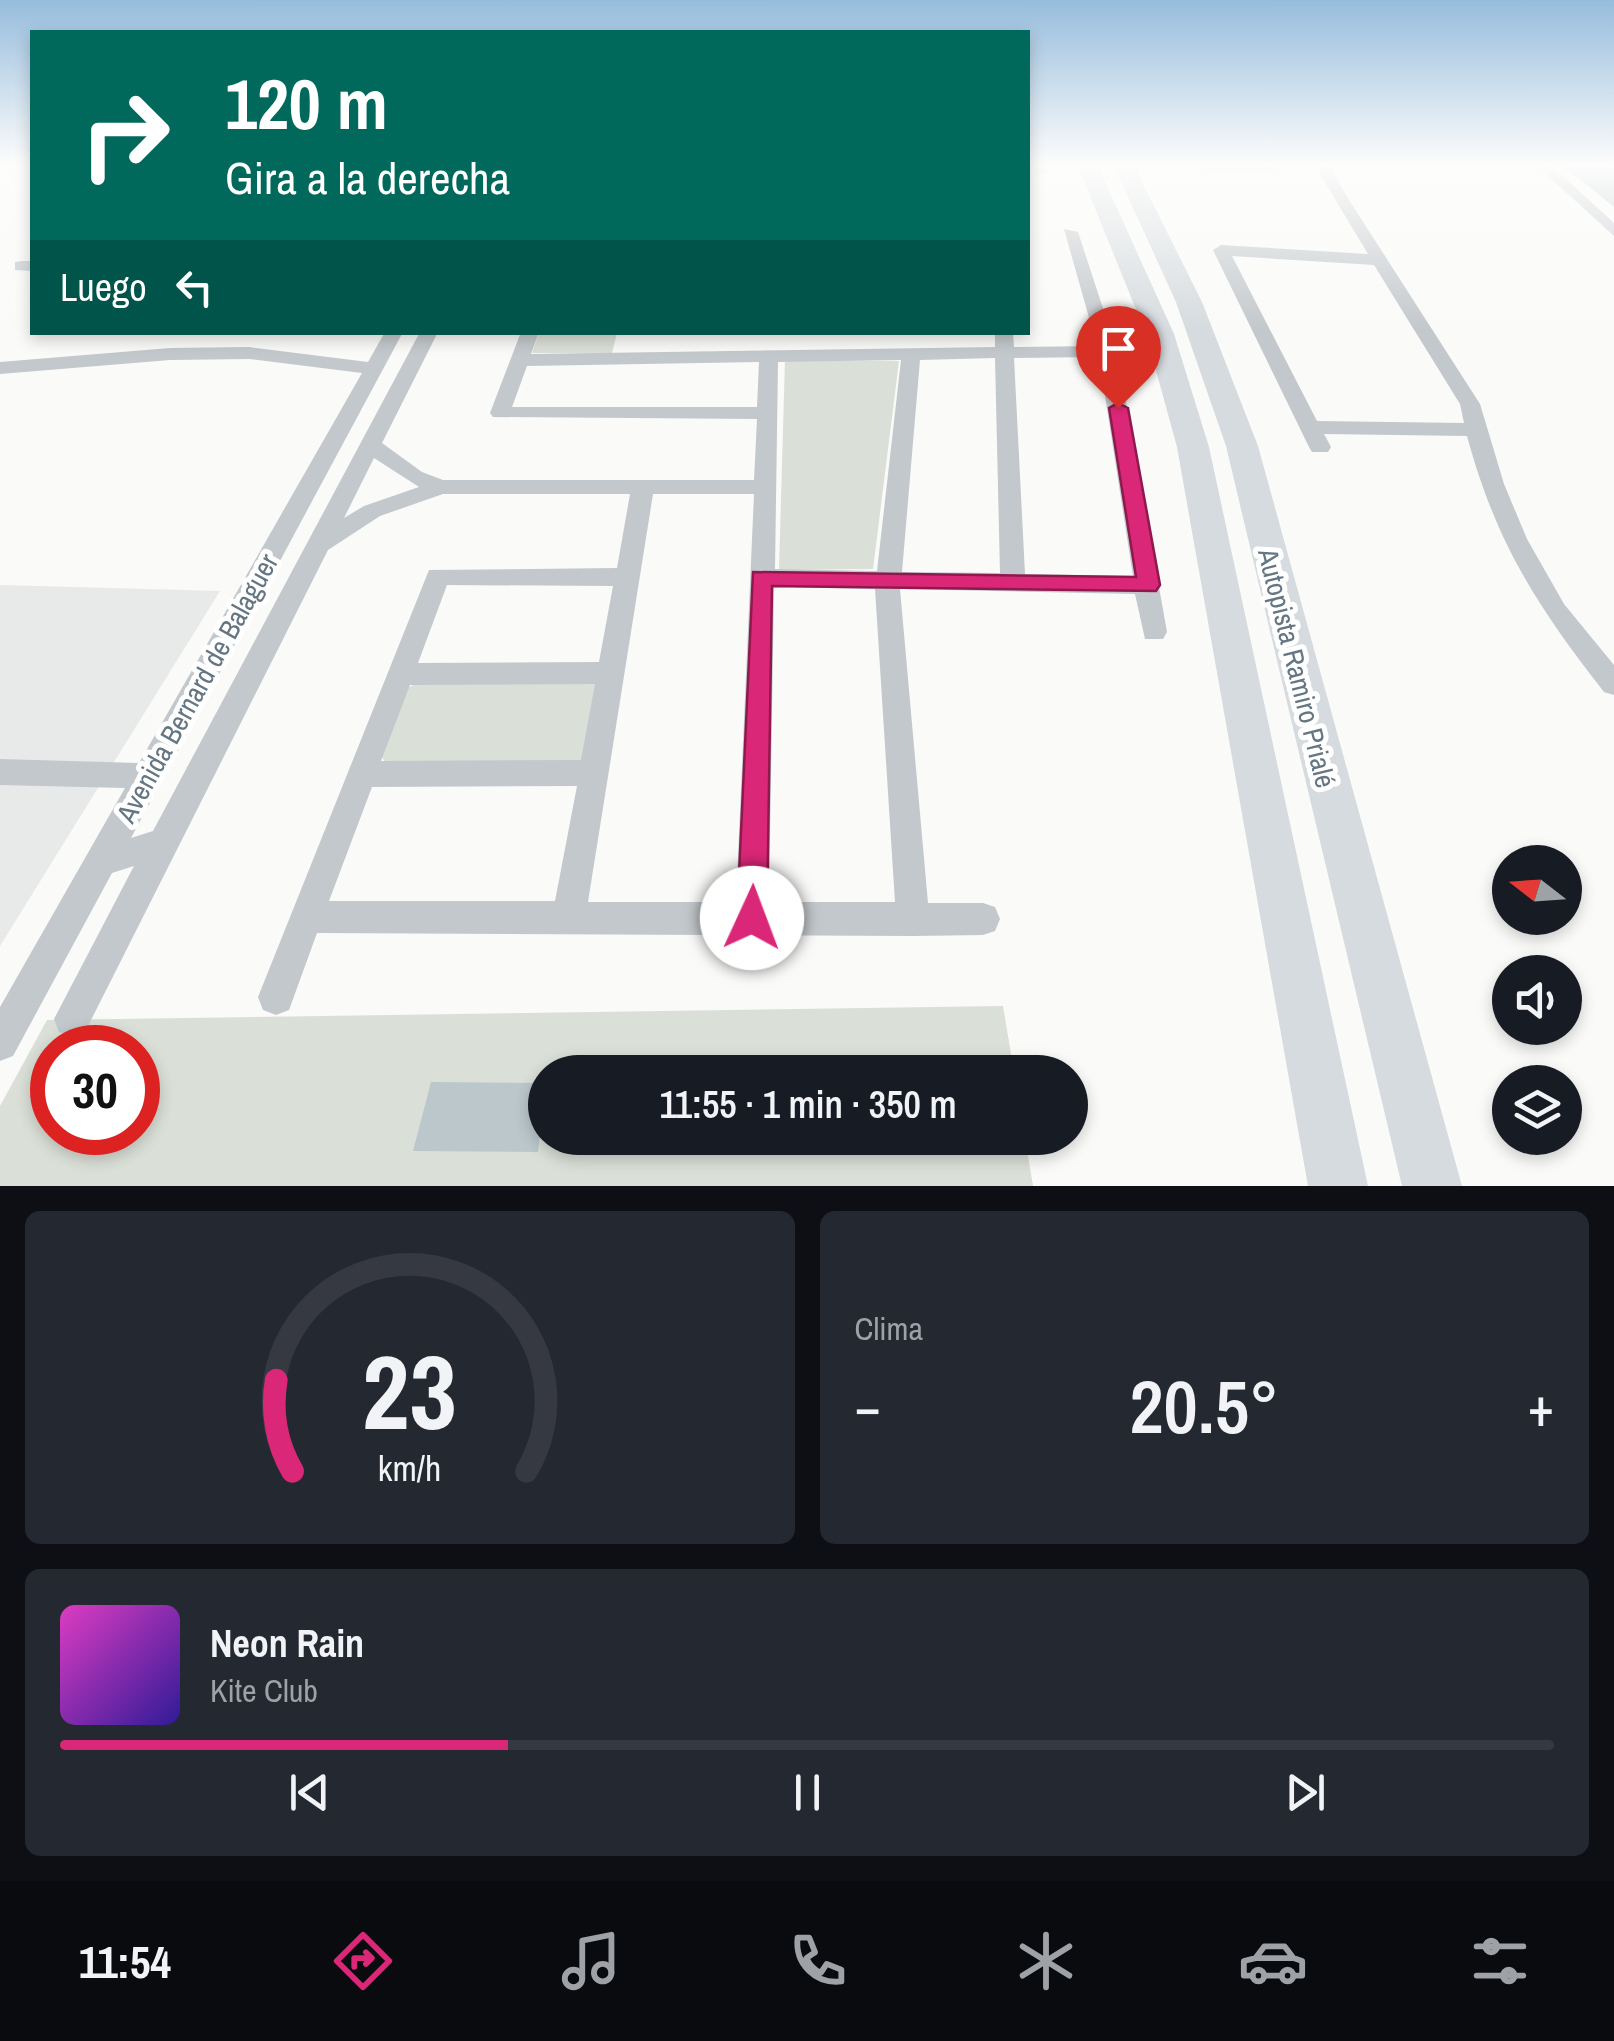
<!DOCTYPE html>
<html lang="es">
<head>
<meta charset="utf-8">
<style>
  :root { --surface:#171b24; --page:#242831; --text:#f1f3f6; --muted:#9ea1a6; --line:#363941; --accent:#db2777 }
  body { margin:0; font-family:"Archivo Narrow",sans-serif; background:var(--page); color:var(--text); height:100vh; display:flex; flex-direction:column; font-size:38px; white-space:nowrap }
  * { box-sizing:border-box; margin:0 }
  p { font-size:32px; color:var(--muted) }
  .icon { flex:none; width:55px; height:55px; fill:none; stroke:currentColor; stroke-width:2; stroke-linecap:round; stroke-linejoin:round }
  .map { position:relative; height:1186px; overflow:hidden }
  .drawer { display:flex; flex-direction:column; gap:25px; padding:25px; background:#0d0f14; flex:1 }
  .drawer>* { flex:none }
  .guide { position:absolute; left:30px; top:30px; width:1000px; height:305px; border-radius:0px; box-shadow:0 5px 15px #0003; background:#00695c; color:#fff; overflow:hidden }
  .needle { width:65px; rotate:287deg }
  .fabs { position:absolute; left:1492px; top:845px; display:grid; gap:20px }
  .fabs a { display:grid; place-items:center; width:90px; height:90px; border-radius:50%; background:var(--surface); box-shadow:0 5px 15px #0003; font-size:50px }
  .speed { position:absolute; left:30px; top:1025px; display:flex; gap:20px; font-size:50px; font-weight:700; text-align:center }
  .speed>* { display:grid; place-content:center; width:130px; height:130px; border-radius:50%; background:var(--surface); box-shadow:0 5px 15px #0003; line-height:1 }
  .speed .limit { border:15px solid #d22; background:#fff; color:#111 }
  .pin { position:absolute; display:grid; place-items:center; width:85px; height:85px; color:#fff; margin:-102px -42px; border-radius:50% 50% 50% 0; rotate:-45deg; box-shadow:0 0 10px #0007 }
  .pin .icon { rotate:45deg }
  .me { position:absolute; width:110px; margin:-55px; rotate:2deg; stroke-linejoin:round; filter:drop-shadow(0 0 8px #0008) }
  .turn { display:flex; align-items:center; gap:35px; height:210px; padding:0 30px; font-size:45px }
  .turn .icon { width:130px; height:130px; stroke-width:2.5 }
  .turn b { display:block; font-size:70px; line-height:85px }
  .then { display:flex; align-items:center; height:95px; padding:0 30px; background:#0003; gap:20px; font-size:38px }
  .big { font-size:75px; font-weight:600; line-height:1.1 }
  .drawer .widget { flex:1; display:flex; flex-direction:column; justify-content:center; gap:15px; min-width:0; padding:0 35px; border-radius:15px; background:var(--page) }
  .drawer .dial { align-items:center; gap:0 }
  .dial svg { height:260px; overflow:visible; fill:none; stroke:var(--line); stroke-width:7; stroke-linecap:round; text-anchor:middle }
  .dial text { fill:var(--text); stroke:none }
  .song { display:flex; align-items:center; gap:30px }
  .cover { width:120px; height:120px; border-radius:15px; background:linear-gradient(135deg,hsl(310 70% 55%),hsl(250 70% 35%)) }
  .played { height:10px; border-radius:5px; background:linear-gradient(90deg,var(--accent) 30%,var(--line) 30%) }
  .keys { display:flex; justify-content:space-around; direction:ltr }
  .heat { display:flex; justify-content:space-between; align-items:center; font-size:55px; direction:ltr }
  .drawer .tiles { flex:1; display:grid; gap:25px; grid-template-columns:1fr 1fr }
  .widget:last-child { grid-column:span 2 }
  .trip { position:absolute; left:528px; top:1055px; width:560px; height:100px; border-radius:50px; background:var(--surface); box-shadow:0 5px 15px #0003; font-weight:600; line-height:100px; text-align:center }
  .dock { display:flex; height:160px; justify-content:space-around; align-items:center; background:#090b0e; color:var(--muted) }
  .dock .icon { width:70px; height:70px }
  .dock .selected { color:var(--accent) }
  .dock b { font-size:45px; color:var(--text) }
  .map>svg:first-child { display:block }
</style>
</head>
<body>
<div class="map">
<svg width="1614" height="1186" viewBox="0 0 1614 1186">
  <rect width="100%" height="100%" fill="#fafaf8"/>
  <path fill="#e8e9e9" d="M0,585L220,591L0,946Z"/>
  <path fill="#dadfd7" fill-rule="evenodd" d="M539,333V332L617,333L612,353H532Z
    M785,360L899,361L873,569L779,570Z
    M419,682L602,683L587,764L388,766L381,756L406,689Z
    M1003,1006L1014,1072H545V1138H1025L1033,1186H0V1106L47,1020ZM52,1048H138V1132H52Z"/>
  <path fill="#bbc7cb" d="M1561,164H1614V207Z
    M431,1082L545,1083L538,1152L413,1151Z"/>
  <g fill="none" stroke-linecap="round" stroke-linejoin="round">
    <path fill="#c3c8cc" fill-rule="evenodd" d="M1032,164H1046L1049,172L1037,175Z
      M1164,164H1282L1272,172L1171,168Z
      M1319,164H1333L1334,174L1349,200L1480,404L1504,484L1527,539L1564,604L1614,665V695L1604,692C1537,606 1496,543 1467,436L1324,434L1331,447L1328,452H1312L1309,447L1213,250L1221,245L1368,254L1320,174ZM1232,256L1374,265L1460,404L1464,423L1317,421Z
      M1535,164H1550L1614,223V236Z
      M1064,229L1078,232L1117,351L1167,632L1163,639H1145L1135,594L900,589L928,903H983L995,907L1000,919L995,931L983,935L913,936L317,933L289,1010L276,1015L263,1010L258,997L429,570L617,568L630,494H443L380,516L328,550L85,1032L72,1037L59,1032L54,1019L134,866L112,873L13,1056L0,1061V1007L125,788L0,785V759L139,763L362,373L249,359L170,360L0,374V362L170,348L249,347L368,362L385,332H403L131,838L153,831L420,332H438L382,443L422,472L443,480H754L757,419L493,417L490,413L521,332H539L531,354L995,347V332H1013L1014,347L1097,346ZM1099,357L1133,576L1025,574L1014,358ZM995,358L1000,573L902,572L920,360ZM901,360L877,571L775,569L778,362ZM759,362L757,407H512L527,366ZM374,458L419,487L364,506L344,518ZM653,494H754L736,902H588ZM447,585L613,586L599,662L418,663ZM774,587L875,589L895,902H769ZM595,684L581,760L381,761L410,685ZM577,786L555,901H329L372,787Z
      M21,261H32V271L15,270V262Z"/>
    <path fill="#d6dbdf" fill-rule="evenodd" d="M1077,164H1097L1174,334L1209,447L1368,1186H1308L1177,447L1146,334Z
      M1113,164H1133L1202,302L1258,446L1462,1186H1402L1226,446L1176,302Z"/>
  </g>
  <linearGradient id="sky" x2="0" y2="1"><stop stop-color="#96bcdc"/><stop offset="0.5" stop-color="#fdfdfc"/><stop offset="1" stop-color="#fdfdfc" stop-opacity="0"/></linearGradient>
  <rect width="1614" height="330" fill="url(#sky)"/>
  <path fill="#db2777" stroke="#8e194d" stroke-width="2.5" d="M1118,403L1128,408L1160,585L1156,591L772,586L767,918L763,928L752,933L742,928L737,918L753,572L1136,577L1109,408Z"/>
  <g text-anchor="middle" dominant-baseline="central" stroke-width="10" stroke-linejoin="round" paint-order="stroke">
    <g font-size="28" fill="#657683" stroke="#fff">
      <text transform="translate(1297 668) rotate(76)">Autopista Ramiro Prialé</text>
      <text transform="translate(197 688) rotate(-61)">Avenida Bernard de Balaguer</text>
    </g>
  </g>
</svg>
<div class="fabs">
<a><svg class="needle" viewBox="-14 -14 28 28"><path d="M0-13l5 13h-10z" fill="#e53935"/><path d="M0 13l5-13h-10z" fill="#9ea1a6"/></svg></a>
<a><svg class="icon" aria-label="sound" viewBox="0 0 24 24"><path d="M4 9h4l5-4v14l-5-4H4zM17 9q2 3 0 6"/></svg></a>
<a><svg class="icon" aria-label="layers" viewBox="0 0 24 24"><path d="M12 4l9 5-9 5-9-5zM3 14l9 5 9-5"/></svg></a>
</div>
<div class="speed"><div class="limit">30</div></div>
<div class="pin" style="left:1118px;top:408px;background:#d93025"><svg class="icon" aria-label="arrive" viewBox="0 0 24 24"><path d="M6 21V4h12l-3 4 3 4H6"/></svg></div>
<svg class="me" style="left:752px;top:918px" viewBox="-20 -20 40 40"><circle r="19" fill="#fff"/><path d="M0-13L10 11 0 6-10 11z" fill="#db2777"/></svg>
<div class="trip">11:55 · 1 min · 350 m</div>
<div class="guide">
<div class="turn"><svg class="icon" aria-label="right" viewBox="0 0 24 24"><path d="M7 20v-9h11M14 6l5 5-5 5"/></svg><div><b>120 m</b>Gira a la derecha</div></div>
<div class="then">Luego<svg class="icon" aria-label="left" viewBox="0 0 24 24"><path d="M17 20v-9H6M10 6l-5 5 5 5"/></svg></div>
</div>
</div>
<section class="drawer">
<div class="tiles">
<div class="widget dial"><svg viewBox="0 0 100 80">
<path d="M14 69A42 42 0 1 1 86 69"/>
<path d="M14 69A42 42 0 0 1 9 41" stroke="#db2777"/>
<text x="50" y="56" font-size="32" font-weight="700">23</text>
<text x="50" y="72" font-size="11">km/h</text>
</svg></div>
<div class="widget"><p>Clima</p>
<div class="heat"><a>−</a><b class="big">20.5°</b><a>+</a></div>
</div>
<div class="widget">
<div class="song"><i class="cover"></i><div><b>Neon Rain</b><p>Kite Club</p></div></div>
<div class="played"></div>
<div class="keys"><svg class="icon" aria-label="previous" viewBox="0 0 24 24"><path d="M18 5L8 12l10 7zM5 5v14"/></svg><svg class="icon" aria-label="pause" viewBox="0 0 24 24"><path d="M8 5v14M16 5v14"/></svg><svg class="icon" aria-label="next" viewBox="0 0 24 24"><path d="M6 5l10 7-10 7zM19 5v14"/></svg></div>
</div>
</div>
</section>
<nav class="dock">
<b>11:54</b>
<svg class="icon selected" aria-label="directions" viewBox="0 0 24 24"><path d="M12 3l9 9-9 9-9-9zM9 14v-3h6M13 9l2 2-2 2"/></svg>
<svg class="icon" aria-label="music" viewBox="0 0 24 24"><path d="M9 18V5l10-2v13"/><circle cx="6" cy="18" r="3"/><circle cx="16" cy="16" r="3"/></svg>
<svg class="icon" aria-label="phone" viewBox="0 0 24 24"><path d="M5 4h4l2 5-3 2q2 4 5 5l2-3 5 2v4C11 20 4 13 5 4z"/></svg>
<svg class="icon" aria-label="climate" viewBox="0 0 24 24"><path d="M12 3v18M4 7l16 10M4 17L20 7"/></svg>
<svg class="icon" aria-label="car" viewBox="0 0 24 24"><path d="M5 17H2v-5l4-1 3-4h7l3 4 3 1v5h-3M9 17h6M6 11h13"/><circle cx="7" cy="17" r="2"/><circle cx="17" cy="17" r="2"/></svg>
<svg class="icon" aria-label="filters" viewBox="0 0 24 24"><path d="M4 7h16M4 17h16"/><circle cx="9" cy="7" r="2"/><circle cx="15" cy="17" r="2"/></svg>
</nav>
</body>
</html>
